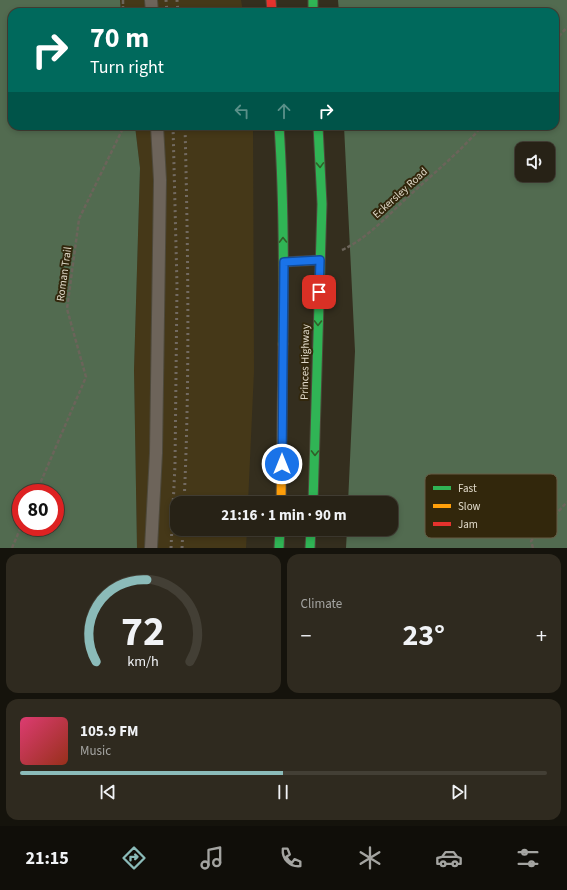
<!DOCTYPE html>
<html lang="en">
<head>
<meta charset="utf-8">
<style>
  :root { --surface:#272216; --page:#2f2a1f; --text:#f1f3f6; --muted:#a4a4a1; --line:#433f35; --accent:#8bbbb9 }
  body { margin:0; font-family:"Source Sans 3",sans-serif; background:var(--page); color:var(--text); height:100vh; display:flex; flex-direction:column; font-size:15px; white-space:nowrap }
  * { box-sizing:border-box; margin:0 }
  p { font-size:13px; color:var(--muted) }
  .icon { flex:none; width:22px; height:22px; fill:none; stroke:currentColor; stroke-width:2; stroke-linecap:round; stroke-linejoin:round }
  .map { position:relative; height:548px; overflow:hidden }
  .details { display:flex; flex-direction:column; gap:6px; padding:6px; background:#15130c; flex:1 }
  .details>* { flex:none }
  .guide { position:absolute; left:8px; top:8px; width:551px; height:122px; border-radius:12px; box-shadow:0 2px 6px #0003,0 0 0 1px var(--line); background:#00695c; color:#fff; overflow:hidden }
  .buttons { position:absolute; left:515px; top:142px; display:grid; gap:8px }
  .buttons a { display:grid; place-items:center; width:40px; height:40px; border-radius:8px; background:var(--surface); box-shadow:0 2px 6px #0003,0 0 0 1px var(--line); font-size:20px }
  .speed { position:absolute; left:12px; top:484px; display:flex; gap:8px; font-size:20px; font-weight:700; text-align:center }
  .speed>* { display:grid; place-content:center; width:52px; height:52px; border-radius:50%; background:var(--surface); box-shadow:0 2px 6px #0003,0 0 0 1px var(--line); line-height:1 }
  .speed .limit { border:6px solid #d22; background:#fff; color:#111 }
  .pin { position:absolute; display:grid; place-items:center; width:34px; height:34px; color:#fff; margin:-17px; border-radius:8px; box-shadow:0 2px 6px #0006 }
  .me { position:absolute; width:44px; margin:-22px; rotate:0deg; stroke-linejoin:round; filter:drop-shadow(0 0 3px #0008) }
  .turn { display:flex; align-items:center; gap:14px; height:84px; padding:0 16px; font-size:18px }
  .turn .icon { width:52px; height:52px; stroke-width:2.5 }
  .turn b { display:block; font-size:28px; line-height:34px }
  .lanes { display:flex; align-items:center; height:38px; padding:0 16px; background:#0003; justify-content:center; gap:20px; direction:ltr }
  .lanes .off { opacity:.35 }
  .big { font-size:30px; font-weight:700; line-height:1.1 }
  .details .tile { flex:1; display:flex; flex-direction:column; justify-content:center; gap:6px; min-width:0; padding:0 14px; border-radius:12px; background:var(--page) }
  .details .dial { align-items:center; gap:0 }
  .dial svg { height:104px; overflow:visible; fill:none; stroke:var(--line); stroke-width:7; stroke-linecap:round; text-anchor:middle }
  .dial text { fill:var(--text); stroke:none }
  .song { display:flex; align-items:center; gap:12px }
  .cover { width:48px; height:48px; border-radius:6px; background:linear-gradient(135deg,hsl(340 70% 55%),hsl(10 70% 35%)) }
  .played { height:4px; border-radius:2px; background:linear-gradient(90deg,var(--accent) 50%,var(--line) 50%) }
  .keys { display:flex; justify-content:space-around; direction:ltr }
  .heat { display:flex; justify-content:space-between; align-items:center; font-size:22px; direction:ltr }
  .details .tiles { flex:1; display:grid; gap:6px; grid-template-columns:1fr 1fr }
  .tile:last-child { grid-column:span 2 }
  .trip { position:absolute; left:170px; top:496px; width:228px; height:40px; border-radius:12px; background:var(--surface); box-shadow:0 2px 6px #0003,0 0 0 1px var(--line); font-weight:700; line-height:40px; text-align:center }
  .tabs { display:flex; height:64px; justify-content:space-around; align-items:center; background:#100e09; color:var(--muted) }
  .tabs .icon { width:28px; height:28px }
  .tabs .on { color:var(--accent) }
  .tabs b { font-size:18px; color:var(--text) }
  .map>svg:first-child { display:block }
</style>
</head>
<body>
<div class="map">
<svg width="567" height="548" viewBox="0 0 567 548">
  <rect width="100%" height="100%" fill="#342e1e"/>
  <path fill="#453818" d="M120,0H241L243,12H121Z
    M135,126H253L254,371L248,503H177V529H247L246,548H137L134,370L140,168Z"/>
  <path fill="#526b50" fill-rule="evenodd" d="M0,0H120L121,12H12V126H135L140,168L134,370L137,548H0ZM21,493H55V527H21Z
    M338,0H567V548H346L347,529H391V503H348L355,351L344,126H555V12H339ZM522,149H548V175H522Z"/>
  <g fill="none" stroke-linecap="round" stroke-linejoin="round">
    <defs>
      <path id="lane" d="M151,0L152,12
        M151,548L156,453L160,180L157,126"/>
      <path id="fast" d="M313,0V12
        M279,126C284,199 284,271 283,344
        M313,503L322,204L318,126
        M279,548L280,529
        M310,548L311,529"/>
      <path id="slow" d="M284,262L320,260
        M281,503L283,344"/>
      <path id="jam" d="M271,0L272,12"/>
    </defs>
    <use href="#lane" stroke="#4e493b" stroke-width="14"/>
    <use href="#fast" stroke="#4e493b" stroke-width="11"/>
    <use href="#slow" stroke="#4e493b" stroke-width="11"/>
    <use href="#jam" stroke="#4e493b" stroke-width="11"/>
    <path stroke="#6b645a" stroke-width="2.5" stroke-dasharray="4 2" stroke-linecap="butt" d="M123,0V12
      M555,41L567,27
      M342,250C368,238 388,215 409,196C434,173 460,152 482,126
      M36,493L86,377L67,309L79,219L124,126
      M12,548L21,527
      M533,548L531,541L567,502"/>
    <use href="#lane" stroke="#6d645a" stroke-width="12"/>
    <use href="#fast" stroke="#30b455" stroke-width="9"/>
    <use href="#slow" stroke="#ff9f0a" stroke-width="9"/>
    <use href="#jam" stroke="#e5322d" stroke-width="9"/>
    <path stroke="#726a61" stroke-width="3" stroke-dasharray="2 4" stroke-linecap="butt" d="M166,0L167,12
      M177,0L178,12
      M184,503C190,377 188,252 185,126
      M171,548L175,465L177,286L173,126
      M182,548L183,529"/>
  </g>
  <defs><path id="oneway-chevron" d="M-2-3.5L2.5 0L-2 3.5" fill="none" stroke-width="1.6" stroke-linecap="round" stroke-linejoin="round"/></defs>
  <g stroke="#315f29">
    <use href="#oneway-chevron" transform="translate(320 165) rotate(88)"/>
    <use href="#oneway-chevron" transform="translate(283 240) rotate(-91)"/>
    <use href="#oneway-chevron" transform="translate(318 323) rotate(91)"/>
    <use href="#oneway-chevron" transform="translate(315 453) rotate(91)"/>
  </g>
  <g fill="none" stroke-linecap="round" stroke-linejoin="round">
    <defs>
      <path id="route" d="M282,464L284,262L320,260L319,292"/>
    </defs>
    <use href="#route" stroke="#114b97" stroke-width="10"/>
    <use href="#route" stroke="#1a73e8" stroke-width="7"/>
  </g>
  <g text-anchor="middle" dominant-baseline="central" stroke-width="4" stroke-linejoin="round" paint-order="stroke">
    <g font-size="11" fill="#e0d9c9" stroke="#32270c">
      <text transform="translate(400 193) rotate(-42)">Eckersley Road</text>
      <text transform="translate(64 274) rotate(-82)">Roman Trail</text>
      <text transform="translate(305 362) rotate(-89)">Princes Highway</text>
    </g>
  </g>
  <rect x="425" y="474" width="132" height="64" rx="6" fill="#32270c" stroke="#665c45" stroke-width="1"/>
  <rect x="433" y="486" width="18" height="4" fill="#30b455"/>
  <rect x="433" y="504" width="18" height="4" fill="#ff9f0a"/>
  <rect x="433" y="522" width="18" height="4" fill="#e5322d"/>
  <g font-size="11" fill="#e0d9c9">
    <text x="458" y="492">Fast</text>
    <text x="458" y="510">Slow</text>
    <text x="458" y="528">Jam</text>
  </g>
</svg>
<div class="buttons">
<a><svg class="icon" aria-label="sound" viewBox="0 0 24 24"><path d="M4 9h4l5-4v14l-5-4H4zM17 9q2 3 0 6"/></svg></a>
</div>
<div class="speed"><div class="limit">80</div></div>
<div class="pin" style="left:319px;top:292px;background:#d93025"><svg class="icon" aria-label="arrive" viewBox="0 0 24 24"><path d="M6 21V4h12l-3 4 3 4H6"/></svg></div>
<svg class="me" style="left:282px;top:464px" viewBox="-20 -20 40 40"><circle r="17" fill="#1a73e8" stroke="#fff" stroke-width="3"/><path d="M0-11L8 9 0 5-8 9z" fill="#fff"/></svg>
<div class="trip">21:16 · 1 min · 90 m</div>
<div class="guide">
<div class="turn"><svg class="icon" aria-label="right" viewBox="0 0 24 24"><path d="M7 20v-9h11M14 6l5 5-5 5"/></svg><div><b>70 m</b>Turn right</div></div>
<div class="lanes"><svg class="icon off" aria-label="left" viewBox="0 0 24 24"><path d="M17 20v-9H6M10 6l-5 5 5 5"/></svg><svg class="icon off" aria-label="ahead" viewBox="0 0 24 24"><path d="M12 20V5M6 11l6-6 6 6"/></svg><svg class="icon" aria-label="right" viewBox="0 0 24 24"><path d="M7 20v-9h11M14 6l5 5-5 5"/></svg></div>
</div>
</div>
<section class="details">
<div class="tiles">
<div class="tile dial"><svg viewBox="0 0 100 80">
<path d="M14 69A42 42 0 1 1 86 69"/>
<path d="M14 69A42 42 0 0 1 53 6" stroke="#8bbbb9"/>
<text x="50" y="56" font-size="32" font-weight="700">72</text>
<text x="50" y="72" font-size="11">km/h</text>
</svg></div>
<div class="tile"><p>Climate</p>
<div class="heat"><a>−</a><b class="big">23°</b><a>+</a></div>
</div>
<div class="tile">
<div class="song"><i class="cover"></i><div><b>105.9 FM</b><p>Music</p></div></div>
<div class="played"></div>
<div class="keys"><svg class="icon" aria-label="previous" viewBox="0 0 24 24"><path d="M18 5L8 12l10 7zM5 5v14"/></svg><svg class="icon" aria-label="pause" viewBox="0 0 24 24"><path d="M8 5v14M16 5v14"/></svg><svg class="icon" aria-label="next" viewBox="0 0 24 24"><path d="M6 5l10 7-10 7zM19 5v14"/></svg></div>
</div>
</div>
</section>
<nav class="tabs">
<b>21:15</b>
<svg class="icon on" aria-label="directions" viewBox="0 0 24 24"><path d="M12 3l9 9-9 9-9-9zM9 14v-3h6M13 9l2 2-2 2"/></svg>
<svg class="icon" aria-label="music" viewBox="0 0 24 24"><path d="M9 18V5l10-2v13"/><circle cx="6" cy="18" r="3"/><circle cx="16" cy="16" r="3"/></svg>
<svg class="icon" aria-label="phone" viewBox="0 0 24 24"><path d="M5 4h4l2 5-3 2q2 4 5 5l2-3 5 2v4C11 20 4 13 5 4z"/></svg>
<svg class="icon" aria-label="climate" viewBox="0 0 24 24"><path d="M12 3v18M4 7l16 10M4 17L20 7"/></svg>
<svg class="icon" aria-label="car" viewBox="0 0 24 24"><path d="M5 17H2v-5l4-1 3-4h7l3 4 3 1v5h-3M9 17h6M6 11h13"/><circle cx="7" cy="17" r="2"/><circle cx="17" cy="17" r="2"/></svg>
<svg class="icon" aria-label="filters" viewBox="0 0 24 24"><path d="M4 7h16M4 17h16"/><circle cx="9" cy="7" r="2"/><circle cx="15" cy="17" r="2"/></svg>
</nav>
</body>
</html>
